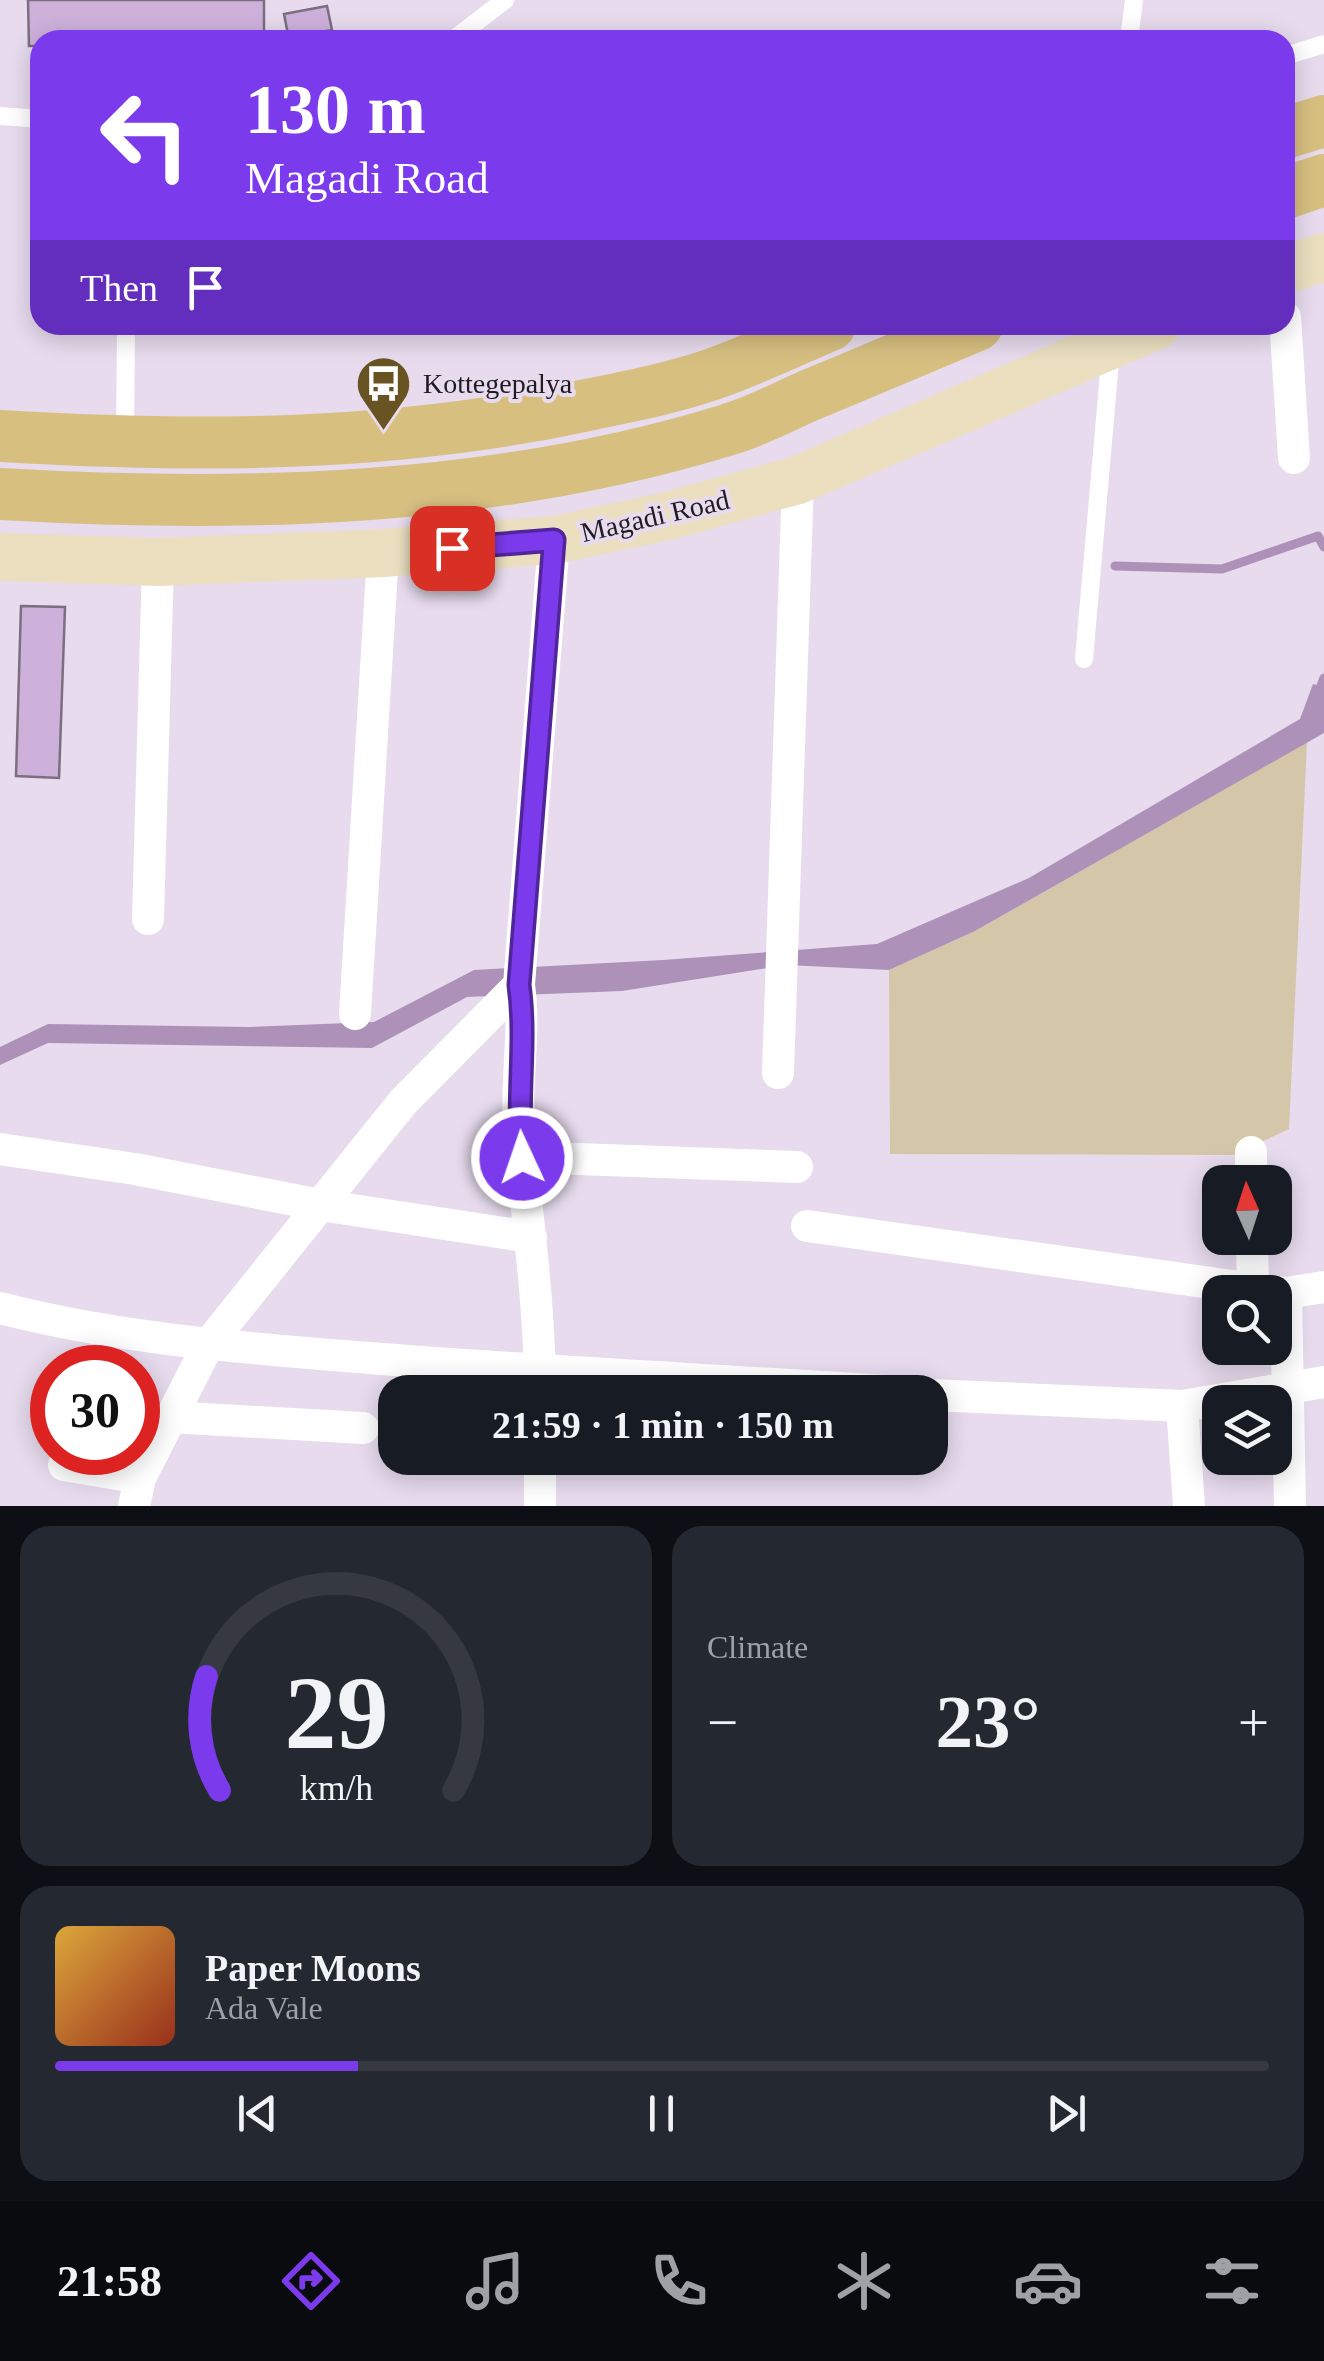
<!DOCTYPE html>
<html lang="en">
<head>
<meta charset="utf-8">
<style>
  :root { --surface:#171b24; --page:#242831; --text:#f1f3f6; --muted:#9ea1a6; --line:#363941; --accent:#7c3aed }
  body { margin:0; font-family:Georgia,serif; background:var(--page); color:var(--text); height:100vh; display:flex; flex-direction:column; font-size:38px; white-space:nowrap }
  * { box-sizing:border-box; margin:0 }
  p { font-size:32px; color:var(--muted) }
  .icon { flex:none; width:55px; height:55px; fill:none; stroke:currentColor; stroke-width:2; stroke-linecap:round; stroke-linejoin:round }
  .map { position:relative; height:1506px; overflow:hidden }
  .drawer { display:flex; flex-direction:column; gap:20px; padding:20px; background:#0d0f14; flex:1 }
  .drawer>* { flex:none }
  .top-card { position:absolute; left:30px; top:30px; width:1265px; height:305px; border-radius:30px; box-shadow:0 5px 25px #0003; background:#7c3aed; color:#fff; overflow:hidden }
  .needle { width:65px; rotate:357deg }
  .tools { position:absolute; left:1202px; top:1165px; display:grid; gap:20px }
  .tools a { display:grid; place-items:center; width:90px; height:90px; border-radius:20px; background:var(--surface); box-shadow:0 5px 25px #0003; font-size:50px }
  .speed { position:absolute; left:30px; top:1345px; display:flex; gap:20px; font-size:50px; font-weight:700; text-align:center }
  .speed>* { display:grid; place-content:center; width:130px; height:130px; border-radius:50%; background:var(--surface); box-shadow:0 5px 25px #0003; line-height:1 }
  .speed .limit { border:15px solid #d22; background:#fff; color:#111 }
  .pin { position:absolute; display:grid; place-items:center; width:85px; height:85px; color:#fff; margin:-42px; border-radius:20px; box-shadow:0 5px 15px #0006 }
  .me { position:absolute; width:110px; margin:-55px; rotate:357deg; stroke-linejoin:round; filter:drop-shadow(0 0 8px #0008) }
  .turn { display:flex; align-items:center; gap:35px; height:210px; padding:0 50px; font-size:45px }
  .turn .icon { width:130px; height:130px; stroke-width:2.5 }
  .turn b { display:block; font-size:70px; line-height:85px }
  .then { display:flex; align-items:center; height:95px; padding:0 50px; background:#0003; gap:20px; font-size:38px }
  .big { font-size:75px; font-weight:700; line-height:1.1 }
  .drawer .tile { flex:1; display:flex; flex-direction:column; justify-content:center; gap:15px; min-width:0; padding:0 35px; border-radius:30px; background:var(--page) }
  .drawer .dial { align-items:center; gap:0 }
  .dial svg { height:260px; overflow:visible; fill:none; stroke:var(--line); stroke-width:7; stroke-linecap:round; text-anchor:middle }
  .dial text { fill:var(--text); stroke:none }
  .song { display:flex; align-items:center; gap:30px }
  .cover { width:120px; height:120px; border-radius:15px; background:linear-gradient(135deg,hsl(40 70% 55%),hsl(10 70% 35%)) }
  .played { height:10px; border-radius:5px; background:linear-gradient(90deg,var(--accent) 25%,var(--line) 25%) }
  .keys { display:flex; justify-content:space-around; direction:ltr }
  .heat { display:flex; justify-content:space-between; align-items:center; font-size:55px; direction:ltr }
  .drawer .tiles { flex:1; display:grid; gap:20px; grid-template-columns:1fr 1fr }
  .tile:last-child { grid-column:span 2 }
  .trip { position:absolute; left:378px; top:1375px; width:570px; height:100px; border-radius:30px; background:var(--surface); box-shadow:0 5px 25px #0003; font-weight:700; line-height:100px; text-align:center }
  .menu { display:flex; height:160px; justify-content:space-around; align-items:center; background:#090b0e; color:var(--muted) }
  .menu .icon { width:70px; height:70px }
  .menu .selected { color:var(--accent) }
  .menu b { font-size:45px; color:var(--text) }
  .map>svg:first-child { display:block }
</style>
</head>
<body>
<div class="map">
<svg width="1324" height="1506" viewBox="0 0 1324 1506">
  <rect width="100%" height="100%" fill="#e7dbed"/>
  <path fill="#d4c6a8" d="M1307,742L1289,1129L1233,1155L890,1154L889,970L975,931Z"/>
  <path fill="#ad91b9" d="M1313,684L1324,687V733L975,931L889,970L787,965L622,991L467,997L372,1048L48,1043L0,1065V1047L48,1024L249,1027L374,1022L474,970L663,960L877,944L1029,878L1300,719Z"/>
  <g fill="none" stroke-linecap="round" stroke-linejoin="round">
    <path stroke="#ad91b9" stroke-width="9" d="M1115,566L1222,569L1318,536L1324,547
      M1317,696L1324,678"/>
  </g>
  <path fill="#ceb1db" stroke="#7a6f7f" stroke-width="2.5" d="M28,0H264V40H40V46H29Z
    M327,6L332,30L320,32L322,40H289L284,14Z
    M21,606L65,607L59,778L16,776Z"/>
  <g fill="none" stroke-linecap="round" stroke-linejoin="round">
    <path stroke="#fff" stroke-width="18" d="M453,40L505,0
      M1129,40L1134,0
      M1285,56L1324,44
      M0,116L40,119
      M125,439L126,325
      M1084,659L1111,350"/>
    <path stroke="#fff" stroke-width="32" d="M1285,317L1294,458
      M148,919L158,562
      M355,1014L383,553
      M778,1073L798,480
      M0,1149L135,1169L320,1205L531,1237
      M1251,1152V1182
      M522,1157L797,1167
      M807,1226L1253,1289L1286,1293L1324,1287
      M1252,1238L1253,1289
      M1286,1293L1290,1506
      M0,1308C120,1339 245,1348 369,1358C546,1372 723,1380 900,1392
      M540,1392C540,1304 527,1219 519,1131C515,1083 526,1034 519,985L554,540
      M930,1395L1182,1406L1189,1506
      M1182,1406L1324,1382
      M170,1417L363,1428
      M540,1458V1506
      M64,1465L140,1478
      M134,1506L140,1478L208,1345L403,1102L519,985"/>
    <path stroke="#ebdfc0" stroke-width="48" d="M1285,270L1324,257
      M0,557L158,562L383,553L554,540L668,516L798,480L1157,325"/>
    <path stroke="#d7bf80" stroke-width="52" d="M1285,133L1324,121
      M1285,193L1324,180
      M0,436C198,448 397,447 592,404C631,396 672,388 710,375C751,361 790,342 830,325
      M0,494C242,508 493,502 727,430C755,422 783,407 810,395C866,372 922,348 977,325"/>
  </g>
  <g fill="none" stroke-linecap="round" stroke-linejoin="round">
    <defs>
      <path id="route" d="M452,548L554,540L519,985C527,1042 516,1100 522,1158"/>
    </defs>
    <use href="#route" stroke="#51269a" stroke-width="25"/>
    <use href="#route" stroke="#7c3aed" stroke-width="18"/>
  </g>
  <defs>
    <symbol id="bus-pin" viewBox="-11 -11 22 30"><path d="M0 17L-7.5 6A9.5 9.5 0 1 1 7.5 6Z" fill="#685322" stroke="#e7dbed"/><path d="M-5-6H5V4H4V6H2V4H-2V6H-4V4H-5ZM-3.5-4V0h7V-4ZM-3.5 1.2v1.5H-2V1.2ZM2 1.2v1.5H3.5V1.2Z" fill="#fff"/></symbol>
  </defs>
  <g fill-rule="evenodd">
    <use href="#bus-pin" x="352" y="352" width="63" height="86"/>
  </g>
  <g text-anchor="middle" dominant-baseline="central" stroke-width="8" stroke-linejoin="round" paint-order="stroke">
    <g font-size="28" fill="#211c23" stroke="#e7dbed" text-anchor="start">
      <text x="423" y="383">Kottegepalya</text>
    </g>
    <g font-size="28" fill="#211c23" stroke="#e7dbed">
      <text transform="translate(655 516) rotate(-13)">Magadi Road</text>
    </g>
  </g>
</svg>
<div class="tools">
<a><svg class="needle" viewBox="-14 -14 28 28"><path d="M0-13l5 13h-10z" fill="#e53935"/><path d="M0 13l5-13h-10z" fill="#9ea1a6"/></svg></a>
<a><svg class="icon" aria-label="search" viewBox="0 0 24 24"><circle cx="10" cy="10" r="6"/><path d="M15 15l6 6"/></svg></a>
<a><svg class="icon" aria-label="layers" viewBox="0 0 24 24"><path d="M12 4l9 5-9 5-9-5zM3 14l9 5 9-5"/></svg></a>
</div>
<div class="speed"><div class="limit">30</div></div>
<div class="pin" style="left:452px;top:548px;background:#d93025"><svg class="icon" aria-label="arrive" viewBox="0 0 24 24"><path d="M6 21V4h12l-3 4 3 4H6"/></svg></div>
<svg class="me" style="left:522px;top:1158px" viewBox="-20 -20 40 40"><circle r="17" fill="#7c3aed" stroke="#fff" stroke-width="3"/><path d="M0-11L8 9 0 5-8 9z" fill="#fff"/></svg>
<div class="trip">21:59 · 1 min · 150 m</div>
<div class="top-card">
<div class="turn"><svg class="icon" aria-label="left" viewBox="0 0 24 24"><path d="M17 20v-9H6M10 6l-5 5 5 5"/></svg><div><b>130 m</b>Magadi Road</div></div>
<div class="then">Then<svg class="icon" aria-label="arrive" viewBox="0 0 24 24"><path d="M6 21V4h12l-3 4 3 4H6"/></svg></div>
</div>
</div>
<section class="drawer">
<div class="tiles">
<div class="tile dial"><svg viewBox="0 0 100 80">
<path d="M14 69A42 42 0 1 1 86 69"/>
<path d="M14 69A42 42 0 0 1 10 34" stroke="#7c3aed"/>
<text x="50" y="56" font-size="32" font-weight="700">29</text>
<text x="50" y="72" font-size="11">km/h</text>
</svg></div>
<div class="tile"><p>Climate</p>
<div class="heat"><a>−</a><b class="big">23°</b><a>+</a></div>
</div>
<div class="tile">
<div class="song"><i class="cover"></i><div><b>Paper Moons</b><p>Ada Vale</p></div></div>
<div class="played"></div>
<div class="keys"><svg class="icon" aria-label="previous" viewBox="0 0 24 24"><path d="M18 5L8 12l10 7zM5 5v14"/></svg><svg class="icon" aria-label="pause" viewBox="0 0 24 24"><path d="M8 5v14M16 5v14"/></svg><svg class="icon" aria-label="next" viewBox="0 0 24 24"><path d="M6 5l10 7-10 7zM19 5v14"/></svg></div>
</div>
</div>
</section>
<nav class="menu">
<b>21:58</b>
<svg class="icon selected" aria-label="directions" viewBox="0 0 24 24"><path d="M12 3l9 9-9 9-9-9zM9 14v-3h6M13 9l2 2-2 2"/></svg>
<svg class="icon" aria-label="music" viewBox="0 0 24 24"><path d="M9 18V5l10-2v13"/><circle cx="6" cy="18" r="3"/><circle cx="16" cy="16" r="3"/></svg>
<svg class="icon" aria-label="phone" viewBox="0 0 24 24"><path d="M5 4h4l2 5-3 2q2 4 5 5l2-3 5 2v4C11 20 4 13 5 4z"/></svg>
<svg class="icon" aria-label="climate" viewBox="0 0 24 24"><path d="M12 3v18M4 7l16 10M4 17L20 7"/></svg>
<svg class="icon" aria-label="car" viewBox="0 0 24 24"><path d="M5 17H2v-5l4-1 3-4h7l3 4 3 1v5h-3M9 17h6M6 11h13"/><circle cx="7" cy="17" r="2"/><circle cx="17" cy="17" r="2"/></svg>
<svg class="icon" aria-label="filters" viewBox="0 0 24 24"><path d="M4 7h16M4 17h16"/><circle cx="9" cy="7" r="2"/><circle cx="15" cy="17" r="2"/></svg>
</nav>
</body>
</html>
